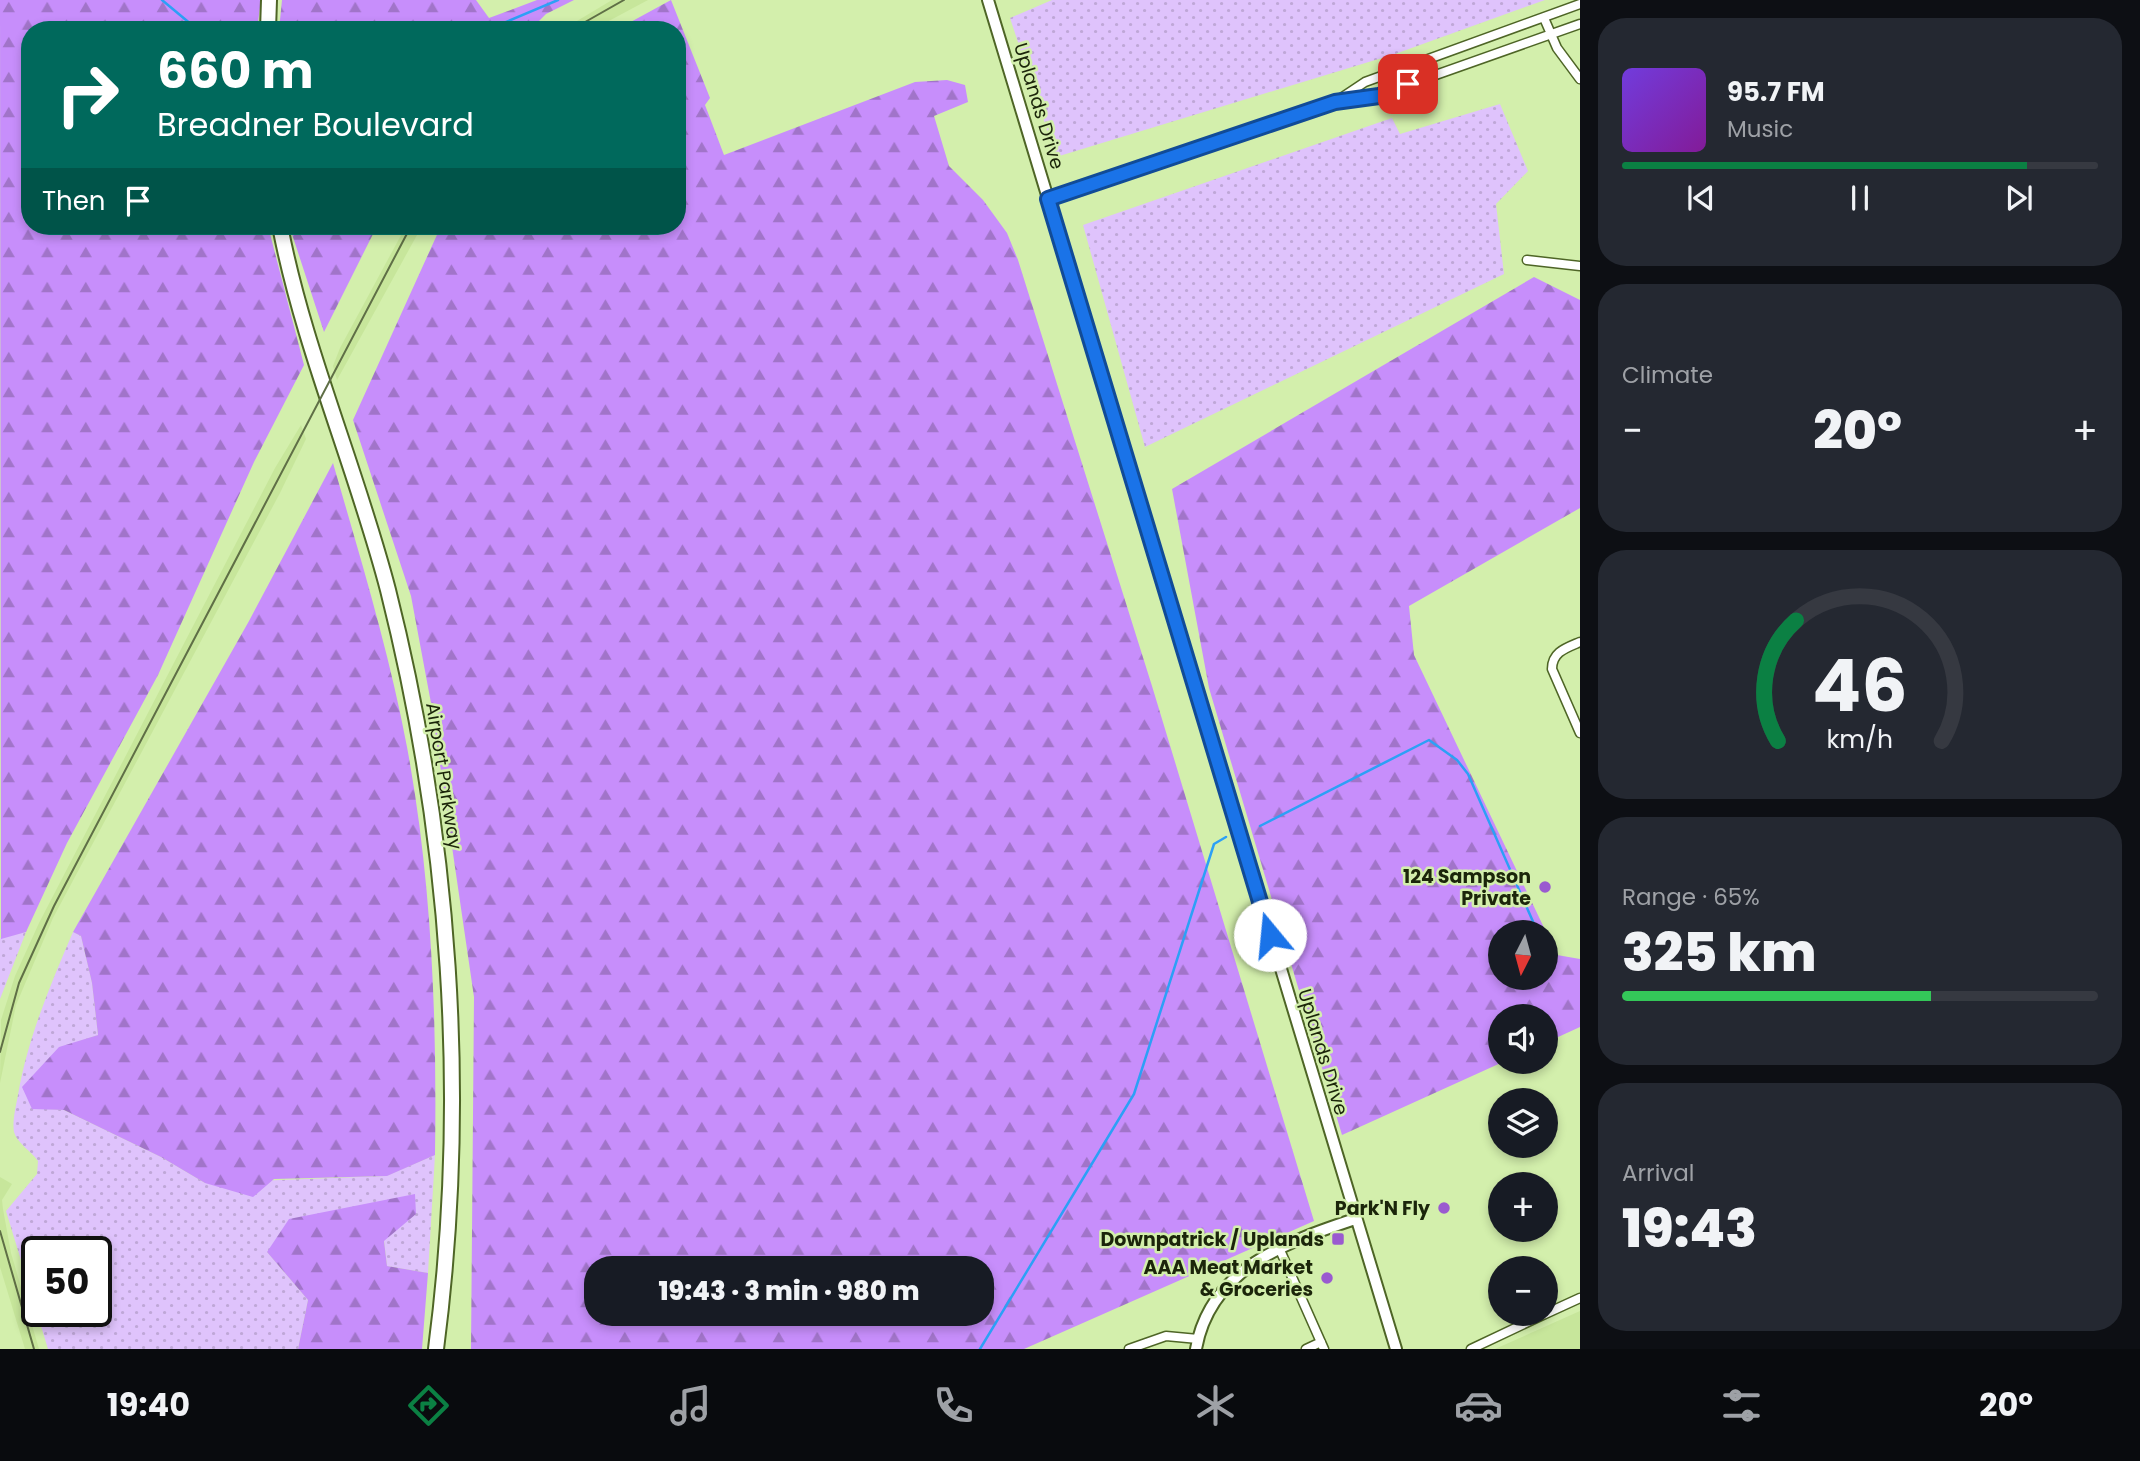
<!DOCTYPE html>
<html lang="en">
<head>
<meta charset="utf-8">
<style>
  :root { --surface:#171b24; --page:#242831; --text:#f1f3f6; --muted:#9ea1a6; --line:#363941; --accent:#0b8043 }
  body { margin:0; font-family:Poppins,sans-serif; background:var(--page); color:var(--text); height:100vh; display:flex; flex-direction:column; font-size:26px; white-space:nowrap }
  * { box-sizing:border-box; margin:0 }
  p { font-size:23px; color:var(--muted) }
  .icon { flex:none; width:38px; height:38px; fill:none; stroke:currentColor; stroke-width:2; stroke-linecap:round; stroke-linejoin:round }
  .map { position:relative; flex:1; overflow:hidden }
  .drawer { display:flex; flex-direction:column; gap:18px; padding:18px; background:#0d0f14; width:560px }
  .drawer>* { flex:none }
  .top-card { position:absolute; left:21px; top:21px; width:665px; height:214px; border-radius:28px; box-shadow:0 4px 10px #0003; background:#00695c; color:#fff; overflow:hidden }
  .needle { width:46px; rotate:186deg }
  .controls { position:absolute; left:1488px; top:920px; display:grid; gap:14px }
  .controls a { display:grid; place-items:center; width:70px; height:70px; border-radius:50%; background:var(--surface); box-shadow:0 4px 10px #0003; font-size:35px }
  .speed { position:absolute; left:21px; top:1236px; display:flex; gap:14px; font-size:35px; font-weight:700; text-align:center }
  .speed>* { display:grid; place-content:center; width:91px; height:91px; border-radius:50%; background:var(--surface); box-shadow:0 4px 10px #0003; line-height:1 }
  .speed .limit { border:4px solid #111; border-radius:10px; background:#fff; color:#111 }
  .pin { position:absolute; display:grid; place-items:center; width:60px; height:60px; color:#fff; margin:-30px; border-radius:14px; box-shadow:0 4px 10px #0006 }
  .me { position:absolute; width:77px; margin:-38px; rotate:343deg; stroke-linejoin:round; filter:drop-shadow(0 0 5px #0008) }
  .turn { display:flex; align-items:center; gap:24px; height:147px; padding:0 21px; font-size:32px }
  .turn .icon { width:91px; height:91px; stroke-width:2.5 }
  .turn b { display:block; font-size:49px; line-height:60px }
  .then { display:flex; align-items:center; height:66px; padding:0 21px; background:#0003; gap:14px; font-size:26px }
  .big { font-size:52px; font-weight:800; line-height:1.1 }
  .drawer .card { flex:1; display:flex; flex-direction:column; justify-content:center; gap:10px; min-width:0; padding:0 24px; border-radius:28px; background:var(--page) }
  .drawer .dial { align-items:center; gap:0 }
  .dial svg { height:182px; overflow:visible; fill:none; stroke:var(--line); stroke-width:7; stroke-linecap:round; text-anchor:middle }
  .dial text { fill:var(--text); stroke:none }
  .song { display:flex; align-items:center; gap:21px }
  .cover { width:84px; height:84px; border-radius:10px; background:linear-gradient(135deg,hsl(260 70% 55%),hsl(290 70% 35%)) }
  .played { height:7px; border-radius:4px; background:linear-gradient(90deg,var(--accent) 85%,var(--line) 85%) }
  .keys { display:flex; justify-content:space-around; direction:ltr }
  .heat { display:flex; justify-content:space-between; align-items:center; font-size:38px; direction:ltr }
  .charge { height:10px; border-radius:5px; background:linear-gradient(90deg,#34c759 65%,var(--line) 0) }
  .trip { position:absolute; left:584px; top:1256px; width:410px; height:70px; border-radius:28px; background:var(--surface); box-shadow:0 4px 10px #0003; font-weight:800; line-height:70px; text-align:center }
  .menu { display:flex; height:112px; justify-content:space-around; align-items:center; background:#090b0e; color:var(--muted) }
  .menu .icon { width:49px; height:49px }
  .menu .selected { color:var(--accent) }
  .menu b { font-size:32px; color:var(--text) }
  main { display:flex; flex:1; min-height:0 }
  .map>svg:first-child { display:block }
</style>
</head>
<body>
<main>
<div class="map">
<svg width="1580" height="1349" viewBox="0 0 1580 1349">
  <defs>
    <pattern id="grass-dots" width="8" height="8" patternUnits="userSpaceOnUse" patternTransform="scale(1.75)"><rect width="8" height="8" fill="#dfc3fc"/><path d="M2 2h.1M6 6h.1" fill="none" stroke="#bfa7d7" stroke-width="1.8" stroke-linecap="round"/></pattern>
    <pattern id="forest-firs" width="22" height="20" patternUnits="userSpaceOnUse" patternTransform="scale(1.75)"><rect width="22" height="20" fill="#c78efb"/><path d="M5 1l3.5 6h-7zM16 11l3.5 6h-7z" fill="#a174c9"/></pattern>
  </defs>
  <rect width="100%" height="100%" fill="#d3efac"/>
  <path fill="#c7e69b" d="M612,0H648L592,30H562Z
    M406,226H422L337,380L333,366L340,348Z
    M301,425L306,439L280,493L53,918L16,1005L0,1083L1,1020L15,976L39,923L275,468Z
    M0,1177L12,1184L2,1200L3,1209L11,1253L39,1349H25L0,1267Z
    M1580,1311V1349H1495Z"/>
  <path fill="url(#grass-dots)" fill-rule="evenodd" d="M1052,0H1545L1395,54L1056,157L1010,18Z
    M1500,104L1528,171L1496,204L1504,274L1145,447L1083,225L1392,118L1400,134Z
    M26,932L0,999V938Z
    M73,932L81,936L92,983L98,1035L59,1048L23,1087L32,1108L64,1110L161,1157L205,1183L386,1176L435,1155L428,1273L387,1266L384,1240L415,1214L267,1252L308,1300L298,1349H48L6,1211L37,1174L38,1161C31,1151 17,1143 14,1132C12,1121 16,1106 18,1095C28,1037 50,986 73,932ZM37,1251H96V1311H37Z"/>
  <path fill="url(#forest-firs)" fill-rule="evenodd" d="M0,0H261L257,30H30V226H268L304,365L254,462L158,675L67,843L26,932L1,939Z
    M282,0H476L489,18L537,0H574L546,14L530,30H279Z
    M671,0L710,98L705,105L724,155L915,82L947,80L965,85L968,102L934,116L949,166L983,200L1007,233L1018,260L1152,686L1314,1221L1024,1349H471L474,997L431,703L411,596L353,420L441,226H677V30H616ZM597,1269H982V1314H597Z
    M291,226H377L324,332L292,234Z
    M1534,277L1580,300V508L1409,606L1414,655L1557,955L1580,959V1027L1545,1043V1017H1500V1062H1503L1342,1135L1209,688L1172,489ZM1500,933H1545V978H1500Z
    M333,463C360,557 389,651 407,747C432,881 437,1019 435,1155L387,1176L274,1179L253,1197L205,1183L161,1157L64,1110L32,1109L22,1087L59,1047L98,1035L92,983L81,936L73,932L249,621Z
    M415,1194L416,1214L384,1241L387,1266L428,1273L422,1349H298L308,1300L267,1252L289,1219Z"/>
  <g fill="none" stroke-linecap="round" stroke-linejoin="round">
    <path stroke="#2ca0f6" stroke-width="2.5" d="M162,0L198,30
      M487,30L558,0
      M1260,826L1429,740L1457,760L1468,774L1538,933
      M1545,949L1547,953
      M980,1349L1134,1094L1214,844L1226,837"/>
    <defs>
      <path id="street" d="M1544,18L1557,48L1580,79
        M1338,100L1365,82L1580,4
        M1048,199L1335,102L1379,95L1580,24
        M1527,260L1580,266
        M1580,642C1566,648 1552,652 1552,669L1580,733
        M1280,1250L1324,1349
        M1545,1314L1580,1298
        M1129,1349L1166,1336L1198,1339
        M1306,1349L1321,1342
        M1471,1349L1545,1314"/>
      <path id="secondary" d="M988,0L1396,1349
        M1196,1349C1210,1269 1286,1242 1355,1219"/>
      <path id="highway" d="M268,30L269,0
        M280,226C304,350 356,467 388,590C450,836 469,1096 436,1349"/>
    </defs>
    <use href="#street" stroke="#4e6526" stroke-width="11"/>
    <use href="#secondary" stroke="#4e6526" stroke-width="14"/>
    <use href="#highway" stroke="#4e6526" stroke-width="18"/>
    <use href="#street" stroke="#fff" stroke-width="8"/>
    <use href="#secondary" stroke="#fff" stroke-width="10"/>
    <use href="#highway" stroke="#fff" stroke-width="14"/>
    <path stroke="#5f6f46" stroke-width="2" d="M571,30L624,0
      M0,1052L19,983L54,906L411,226
      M0,1231L34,1349"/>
  </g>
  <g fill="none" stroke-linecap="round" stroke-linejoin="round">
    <defs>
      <path id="route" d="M1270,935L1048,199L1335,102L1379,96L1408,84"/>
    </defs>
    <use href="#route" stroke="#114b97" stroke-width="18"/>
    <use href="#route" stroke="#1a73e8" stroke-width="12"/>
  </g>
  <g fill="#9a5ad0" stroke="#d3efac" stroke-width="2.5">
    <circle cx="1545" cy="887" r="7"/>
    <circle cx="1444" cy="1208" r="7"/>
    <rect x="1331" y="1232" width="14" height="14" rx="3.5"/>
    <circle cx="1327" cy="1278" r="7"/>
  </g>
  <g text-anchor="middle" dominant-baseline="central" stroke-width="5" stroke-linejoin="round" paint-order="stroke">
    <g font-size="19" fill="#1b250a" stroke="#d3efac">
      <text transform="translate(1039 106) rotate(73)">Uplands Drive</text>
      <text transform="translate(444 776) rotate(81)">Airport Parkway</text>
      <text transform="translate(1323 1052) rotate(73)">Uplands Drive</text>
    </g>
    <g font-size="19" font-weight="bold" fill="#1b250a" stroke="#d3efac" text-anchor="end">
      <text x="1531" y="876">124 Sampson<tspan x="1531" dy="22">Private</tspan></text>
      <text x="1430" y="1208">Park'N Fly</text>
      <text x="1324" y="1239">Downpatrick / Uplands</text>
      <text x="1313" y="1267">AAA Meat Market<tspan x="1313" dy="22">&amp; Groceries</tspan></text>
    </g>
  </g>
</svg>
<div class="controls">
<a><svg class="needle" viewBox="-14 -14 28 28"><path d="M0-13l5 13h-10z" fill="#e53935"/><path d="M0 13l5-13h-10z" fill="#9ea1a6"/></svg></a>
<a><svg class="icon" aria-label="sound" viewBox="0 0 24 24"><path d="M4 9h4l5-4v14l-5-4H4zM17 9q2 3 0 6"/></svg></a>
<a><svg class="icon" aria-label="layers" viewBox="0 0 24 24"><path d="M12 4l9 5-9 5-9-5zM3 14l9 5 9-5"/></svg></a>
<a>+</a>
<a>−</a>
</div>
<div class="speed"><div class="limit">50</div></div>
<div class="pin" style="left:1408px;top:84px;background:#d93025"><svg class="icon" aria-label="arrive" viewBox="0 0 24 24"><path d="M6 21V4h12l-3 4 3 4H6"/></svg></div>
<svg class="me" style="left:1270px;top:935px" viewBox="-20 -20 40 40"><circle r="19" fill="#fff"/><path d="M0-13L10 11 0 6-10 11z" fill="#1a73e8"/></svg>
<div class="trip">19:43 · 3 min · 980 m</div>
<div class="top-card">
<div class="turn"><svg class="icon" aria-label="right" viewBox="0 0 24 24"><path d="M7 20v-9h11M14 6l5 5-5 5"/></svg><div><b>660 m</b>Breadner Boulevard</div></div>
<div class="then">Then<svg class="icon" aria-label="arrive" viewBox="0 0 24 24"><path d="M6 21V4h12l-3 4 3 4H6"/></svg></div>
</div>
</div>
<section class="drawer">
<div class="card">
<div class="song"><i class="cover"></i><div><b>95.7 FM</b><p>Music</p></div></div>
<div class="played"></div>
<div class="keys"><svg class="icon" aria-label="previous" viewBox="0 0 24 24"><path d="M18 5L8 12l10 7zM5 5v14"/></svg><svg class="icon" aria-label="pause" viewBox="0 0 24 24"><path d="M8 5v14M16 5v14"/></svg><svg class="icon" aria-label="next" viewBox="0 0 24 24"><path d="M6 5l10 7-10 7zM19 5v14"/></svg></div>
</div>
<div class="card"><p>Climate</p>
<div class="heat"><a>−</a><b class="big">20°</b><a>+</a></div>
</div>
<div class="card dial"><svg viewBox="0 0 100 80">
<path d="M14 69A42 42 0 1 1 86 69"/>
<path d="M14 69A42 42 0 0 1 22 16" stroke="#0b8043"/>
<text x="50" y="56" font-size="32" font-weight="700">46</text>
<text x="50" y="72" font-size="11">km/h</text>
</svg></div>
<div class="card"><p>Range · 65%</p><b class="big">325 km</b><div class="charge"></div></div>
<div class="card"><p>Arrival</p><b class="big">19:43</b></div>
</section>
</main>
<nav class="menu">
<b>19:40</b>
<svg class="icon selected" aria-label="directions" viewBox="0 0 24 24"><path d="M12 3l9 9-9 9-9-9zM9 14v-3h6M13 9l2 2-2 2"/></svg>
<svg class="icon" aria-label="music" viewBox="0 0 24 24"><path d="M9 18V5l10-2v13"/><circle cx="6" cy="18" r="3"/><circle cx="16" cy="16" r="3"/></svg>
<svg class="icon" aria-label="phone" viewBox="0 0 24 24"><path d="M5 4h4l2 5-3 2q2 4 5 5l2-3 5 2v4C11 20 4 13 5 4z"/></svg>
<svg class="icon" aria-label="climate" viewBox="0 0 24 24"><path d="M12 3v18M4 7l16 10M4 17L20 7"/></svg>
<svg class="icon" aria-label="car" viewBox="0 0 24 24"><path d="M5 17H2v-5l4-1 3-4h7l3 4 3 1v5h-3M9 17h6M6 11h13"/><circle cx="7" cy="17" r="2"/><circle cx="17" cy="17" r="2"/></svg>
<svg class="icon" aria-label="filters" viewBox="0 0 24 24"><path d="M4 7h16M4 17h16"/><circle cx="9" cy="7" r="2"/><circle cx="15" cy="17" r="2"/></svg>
<b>20°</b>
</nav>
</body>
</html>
